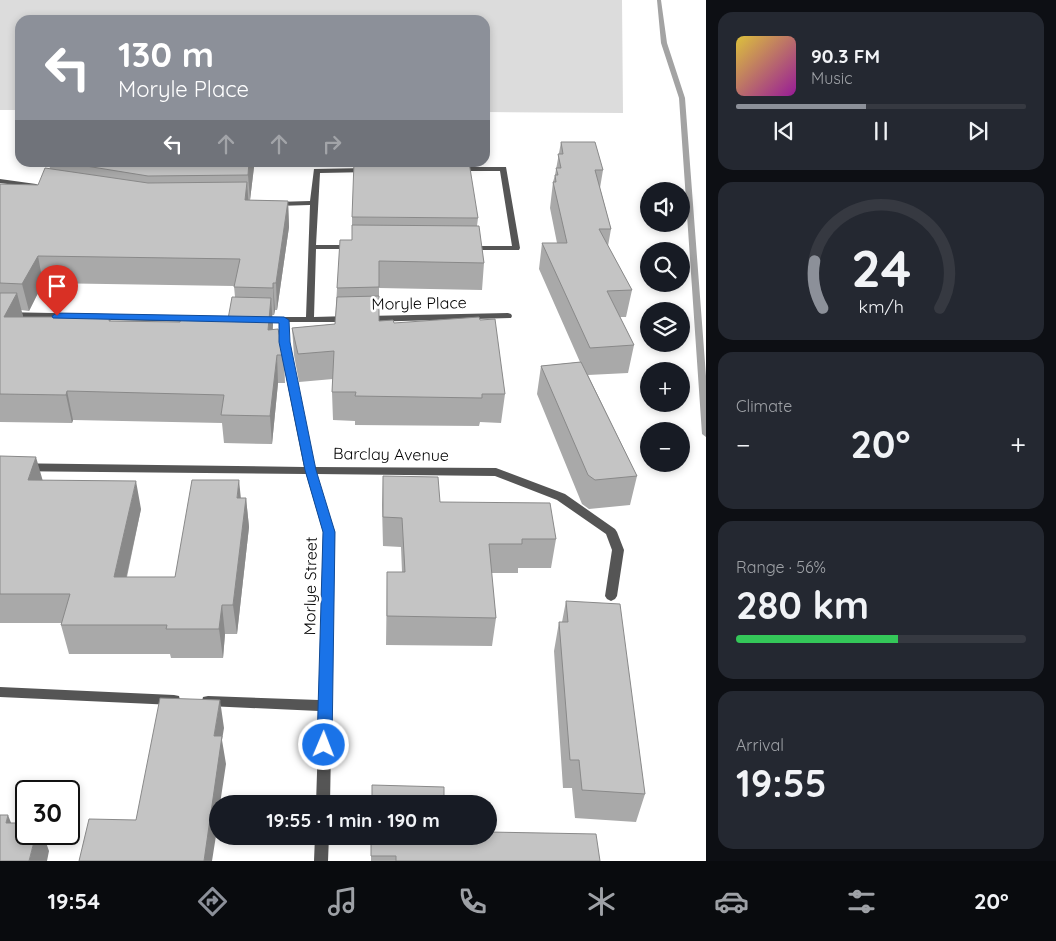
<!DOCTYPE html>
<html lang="en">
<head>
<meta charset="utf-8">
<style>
  :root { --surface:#171b24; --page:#242831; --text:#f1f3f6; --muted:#9ea1a6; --line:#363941; --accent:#8c9099 }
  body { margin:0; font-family:Quicksand,sans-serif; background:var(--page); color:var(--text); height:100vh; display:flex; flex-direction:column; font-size:19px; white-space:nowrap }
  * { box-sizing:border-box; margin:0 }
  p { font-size:16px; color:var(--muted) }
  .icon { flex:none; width:28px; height:28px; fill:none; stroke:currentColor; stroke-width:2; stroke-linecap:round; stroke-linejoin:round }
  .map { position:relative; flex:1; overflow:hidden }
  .details { display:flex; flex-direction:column; gap:12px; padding:12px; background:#0d0f14; width:350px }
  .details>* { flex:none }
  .banner { position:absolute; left:15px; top:15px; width:475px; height:152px; border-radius:15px; box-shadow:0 2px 8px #0003; background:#8c9099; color:#fff; overflow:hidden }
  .fabs { position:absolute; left:640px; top:182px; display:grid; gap:10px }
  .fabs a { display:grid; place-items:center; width:50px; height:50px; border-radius:50%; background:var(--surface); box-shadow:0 2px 8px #0003; font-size:25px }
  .speed { position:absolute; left:15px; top:780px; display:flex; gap:10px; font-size:25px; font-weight:700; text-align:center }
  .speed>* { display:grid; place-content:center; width:65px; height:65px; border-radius:50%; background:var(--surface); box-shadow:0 2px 8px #0003; line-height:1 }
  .speed .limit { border:2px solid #111; border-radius:8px; background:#fff; color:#111 }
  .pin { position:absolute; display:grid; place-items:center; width:42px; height:42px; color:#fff; margin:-51px -21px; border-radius:50% 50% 50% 0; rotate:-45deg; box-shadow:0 0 5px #0007 }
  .pin .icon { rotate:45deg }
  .me { position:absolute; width:55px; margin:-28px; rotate:1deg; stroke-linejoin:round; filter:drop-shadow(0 0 4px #0008) }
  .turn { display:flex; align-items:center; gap:18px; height:105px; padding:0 20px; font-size:22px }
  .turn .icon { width:65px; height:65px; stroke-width:2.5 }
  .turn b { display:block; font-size:35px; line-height:42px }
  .lanes { display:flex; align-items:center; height:48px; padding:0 20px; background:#0003; justify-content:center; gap:25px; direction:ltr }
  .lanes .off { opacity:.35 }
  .big { font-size:38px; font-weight:700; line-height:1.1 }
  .details .tile { flex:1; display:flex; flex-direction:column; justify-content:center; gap:8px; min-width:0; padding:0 18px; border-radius:15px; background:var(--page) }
  .details .dial { align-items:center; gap:0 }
  .dial svg { height:130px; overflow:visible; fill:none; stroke:var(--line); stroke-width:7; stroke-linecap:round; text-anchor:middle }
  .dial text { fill:var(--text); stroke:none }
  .song { display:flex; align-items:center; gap:15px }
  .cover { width:60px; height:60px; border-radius:8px; background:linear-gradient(135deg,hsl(50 70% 55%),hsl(300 70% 35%)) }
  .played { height:5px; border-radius:2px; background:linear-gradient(90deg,var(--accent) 45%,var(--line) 45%) }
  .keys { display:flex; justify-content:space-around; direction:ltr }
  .heat { display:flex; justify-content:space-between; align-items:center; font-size:28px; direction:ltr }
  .charge { height:8px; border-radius:4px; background:linear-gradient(90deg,#34c759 56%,var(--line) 0) }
  .trip { position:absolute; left:209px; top:795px; width:288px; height:50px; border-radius:25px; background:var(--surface); box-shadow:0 2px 8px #0003; font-weight:700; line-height:50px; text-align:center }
  .tabs { display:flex; height:80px; justify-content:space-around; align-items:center; background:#090b0e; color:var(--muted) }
  .tabs .icon { width:35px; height:35px }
  .tabs .active { color:var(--accent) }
  .tabs b { font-size:22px; color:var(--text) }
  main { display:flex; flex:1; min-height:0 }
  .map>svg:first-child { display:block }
</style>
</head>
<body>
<main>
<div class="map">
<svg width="706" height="861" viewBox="0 0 706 861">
  <rect width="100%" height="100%" fill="#fff"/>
  <path fill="#dcdcdc" d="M0,0H622L623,113L485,112V20H20V110H0Z"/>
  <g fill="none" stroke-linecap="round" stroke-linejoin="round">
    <path fill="#a3a3a3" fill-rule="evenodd" d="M657,0H661L667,43L685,98L706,376V437L702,434L679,98L661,43Z"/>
    <path fill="#555" fill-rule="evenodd" d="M456,167H506L520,248L519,250H466V246H512L500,171H456Z
      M367,168L371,170L370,172L320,173L316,245H352L356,247L352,249H316L314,317L349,316L353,319L349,322H288L289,342L315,467L496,468L565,494L615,529L617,532L624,550L617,596L615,599L611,601L607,599L605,596L612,550L606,534L557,500L495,476L316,474L335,532L330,804H316L319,711L208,706L203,705L202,701L203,697L208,696L319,700L323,532L306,474L0,471V463L304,467L279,342L280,322L261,323L257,320L261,317H306L310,205L276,206L272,204L276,202L310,201L314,169Z
      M0,179L36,184L40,186L36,188L0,183Z
      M0,312L209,316L213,319L209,322L0,318Z
      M508,313L511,314L512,316L511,318L366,322L362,319L366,316Z
      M0,687L174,695L179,696L180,700L179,704L174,705L0,697Z
      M315,836H329L328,861H314Z"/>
  </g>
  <path fill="#a9a9a9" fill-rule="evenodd" d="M561,142L603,170L600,188L611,229L608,246L632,290L626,317H620L634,345L628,373L588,375L637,476L630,505L589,509L582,504L537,394L541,366L580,362L539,269L542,243H557L550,208L553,182L555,175Z
    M49,162H253L254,167L250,200L288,201L289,227L277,310H275L274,315H272L273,329L284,355L285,383H278L272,444L224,443L222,423L73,420L72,423L0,422V184L38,185L50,169ZM43,283L234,286L235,297L228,319L180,322L111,321L110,317H23L21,310L29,311Z
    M352,217L478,218L477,226L484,263L482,290L379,288V321L394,323L505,394L501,423L480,422L479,426L355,425V421L333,420L332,392L333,379L299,382L294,355L292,328L335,324L337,288L352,240Z
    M0,456L42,480L141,509L127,577H175L241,498H246L249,527L237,634H225L223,658H171L170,654H69L61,625L62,623H0Z
    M383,476L440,502L556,539L551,568H518V573H491L496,618L492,646L386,645L387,572H402L401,547L383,546L382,505Z
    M566,601L645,794L636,822L575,818L572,788H563L554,651L559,622H562Z
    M371,836L600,861H371Z"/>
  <path fill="#898989" d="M249,162H253L254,167L250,200L248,175Z
    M247,182L249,208L245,200Z
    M288,201L289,227L277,310L276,283Z
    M38,256L43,283L29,311L22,284Z
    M273,283L275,310L274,315L273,288Z
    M17,293L24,320L4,317Z
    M271,298L273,325L269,357L268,330Z
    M277,355L278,383L272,444L270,416Z
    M67,391L73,420L72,423L66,395Z
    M36,457L44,485L28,480Z
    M239,480L242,509L237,498Z
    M136,481L141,509L120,606L114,577Z
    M246,498L249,527L237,634L233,605Z
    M222,605L225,634L223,658L219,629Z
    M220,700L224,728L222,740L226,764L220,804H218V823L212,861H204L214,736Z
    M8,815L19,843L6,823Z
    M36,834H43L49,851L47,861H29Z"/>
  <path fill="#c4c4c4" stroke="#898989" d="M561,142H595L603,170H595L611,229H599L632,290L607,291L634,345L590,348L542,243H567L553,182H556L555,175H558L556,168H561L558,154H563Z
    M61,162H249L248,175L148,176Z
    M354,162H469L478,218L352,217Z
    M45,168L148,183L247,182L245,200L288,201L276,283H273V288L234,287L240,259L38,256L22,284L0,283V184L38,185Z
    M352,225L479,226L484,263L379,261V287L337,288L340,240H352Z
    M0,293H17L4,317H110L109,321L180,322L181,319H228L232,297L271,298L268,330L278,329L284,355H277L270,416L221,415L224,395L67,391L66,395L0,394Z
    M379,296V321L393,320L394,323L479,317L480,320L495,319L505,394H482V398L355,396L356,392H332L334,351L298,354L292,328L335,324L337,297Z
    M581,362L637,476L595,480L588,475L541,366Z
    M0,456L36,457L28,480L136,481L114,577H175L192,480H239L237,498H246L233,605H222L219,629H166L167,625H61L70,594H0Z
    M383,476L438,477L440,502L550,503L556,539H522V544H489L496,618L387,616V572H405L402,518L383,517Z
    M566,601L620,604L645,794L582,790L579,760H570L559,622H568Z
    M160,698L220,700L214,736H222L204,861H79L89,819L136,820Z
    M372,785L444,787V804H372Z
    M0,815H8L6,823H26V834H36L29,861H0Z
    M488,832L596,834L600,861H396V856H371V836H488Z"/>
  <path fill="#1a73e8" stroke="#114b97" d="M57,313L284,317L289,320L290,342L316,470L335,532L332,745L329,750L324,752L319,750L317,745L323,532L305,470L279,342V323L53,318L52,316Z"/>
  <g text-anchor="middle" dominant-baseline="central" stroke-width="5" stroke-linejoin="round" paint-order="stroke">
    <g font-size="16" fill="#000" stroke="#fff">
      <text transform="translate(419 303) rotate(-1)">Moryle Place</text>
      <text transform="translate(391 454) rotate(1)">Barclay Avenue</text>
      <text transform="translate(310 586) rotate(-89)">Morlye Street</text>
    </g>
  </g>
</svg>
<div class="fabs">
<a><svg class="icon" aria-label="sound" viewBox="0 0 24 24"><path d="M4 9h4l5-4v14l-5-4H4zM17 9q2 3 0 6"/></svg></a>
<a><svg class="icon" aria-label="search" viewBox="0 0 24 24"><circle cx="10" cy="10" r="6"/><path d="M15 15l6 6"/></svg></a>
<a><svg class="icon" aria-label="layers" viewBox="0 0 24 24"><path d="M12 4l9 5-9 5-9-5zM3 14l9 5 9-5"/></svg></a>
<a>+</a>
<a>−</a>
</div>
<div class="speed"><div class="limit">30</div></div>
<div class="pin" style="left:57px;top:316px;background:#d93025"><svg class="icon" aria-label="arrive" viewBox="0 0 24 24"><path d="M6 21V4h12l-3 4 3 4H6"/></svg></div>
<svg class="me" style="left:324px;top:745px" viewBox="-20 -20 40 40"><circle r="17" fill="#1a73e8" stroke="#fff" stroke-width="3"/><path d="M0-11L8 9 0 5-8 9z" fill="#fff"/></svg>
<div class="trip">19:55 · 1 min · 190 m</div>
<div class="banner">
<div class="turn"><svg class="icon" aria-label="left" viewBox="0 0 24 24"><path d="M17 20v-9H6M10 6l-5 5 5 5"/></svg><div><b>130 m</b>Moryle Place</div></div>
<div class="lanes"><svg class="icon" aria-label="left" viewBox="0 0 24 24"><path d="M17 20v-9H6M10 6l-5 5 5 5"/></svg><svg class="icon off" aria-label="ahead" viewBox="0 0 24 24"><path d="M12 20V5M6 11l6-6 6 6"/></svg><svg class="icon off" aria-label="ahead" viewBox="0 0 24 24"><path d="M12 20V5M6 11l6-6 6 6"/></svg><svg class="icon off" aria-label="right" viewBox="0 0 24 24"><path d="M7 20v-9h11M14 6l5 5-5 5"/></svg></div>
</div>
</div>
<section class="details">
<div class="tile">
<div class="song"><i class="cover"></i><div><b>90.3 FM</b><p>Music</p></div></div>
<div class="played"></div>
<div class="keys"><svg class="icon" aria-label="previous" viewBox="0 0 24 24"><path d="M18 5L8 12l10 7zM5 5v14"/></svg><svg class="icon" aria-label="pause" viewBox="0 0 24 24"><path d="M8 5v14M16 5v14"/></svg><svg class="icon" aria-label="next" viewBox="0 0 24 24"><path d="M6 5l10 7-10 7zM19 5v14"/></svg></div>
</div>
<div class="tile dial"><svg viewBox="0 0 100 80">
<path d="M14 69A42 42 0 1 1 86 69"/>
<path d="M14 69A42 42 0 0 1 9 40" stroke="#8c9099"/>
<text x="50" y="56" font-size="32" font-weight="700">24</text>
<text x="50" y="72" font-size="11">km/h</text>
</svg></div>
<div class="tile"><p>Climate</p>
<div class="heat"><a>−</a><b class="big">20°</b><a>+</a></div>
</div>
<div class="tile"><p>Range · 56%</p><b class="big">280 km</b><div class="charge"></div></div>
<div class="tile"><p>Arrival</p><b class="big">19:55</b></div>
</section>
</main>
<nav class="tabs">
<b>19:54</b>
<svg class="icon active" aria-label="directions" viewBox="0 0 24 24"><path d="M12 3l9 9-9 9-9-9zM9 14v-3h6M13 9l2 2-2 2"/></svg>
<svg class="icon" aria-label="music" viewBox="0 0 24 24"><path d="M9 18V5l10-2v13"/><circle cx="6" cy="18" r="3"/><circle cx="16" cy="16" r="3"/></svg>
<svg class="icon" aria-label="phone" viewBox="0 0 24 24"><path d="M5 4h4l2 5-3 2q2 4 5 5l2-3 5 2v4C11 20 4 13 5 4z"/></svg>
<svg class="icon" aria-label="climate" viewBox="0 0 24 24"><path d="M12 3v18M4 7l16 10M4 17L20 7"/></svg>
<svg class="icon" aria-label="car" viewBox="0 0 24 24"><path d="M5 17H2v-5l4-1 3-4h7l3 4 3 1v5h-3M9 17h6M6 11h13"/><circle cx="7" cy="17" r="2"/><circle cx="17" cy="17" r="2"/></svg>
<svg class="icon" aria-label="filters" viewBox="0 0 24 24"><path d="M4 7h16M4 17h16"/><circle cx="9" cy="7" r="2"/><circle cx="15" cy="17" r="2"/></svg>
<b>20°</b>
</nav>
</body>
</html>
